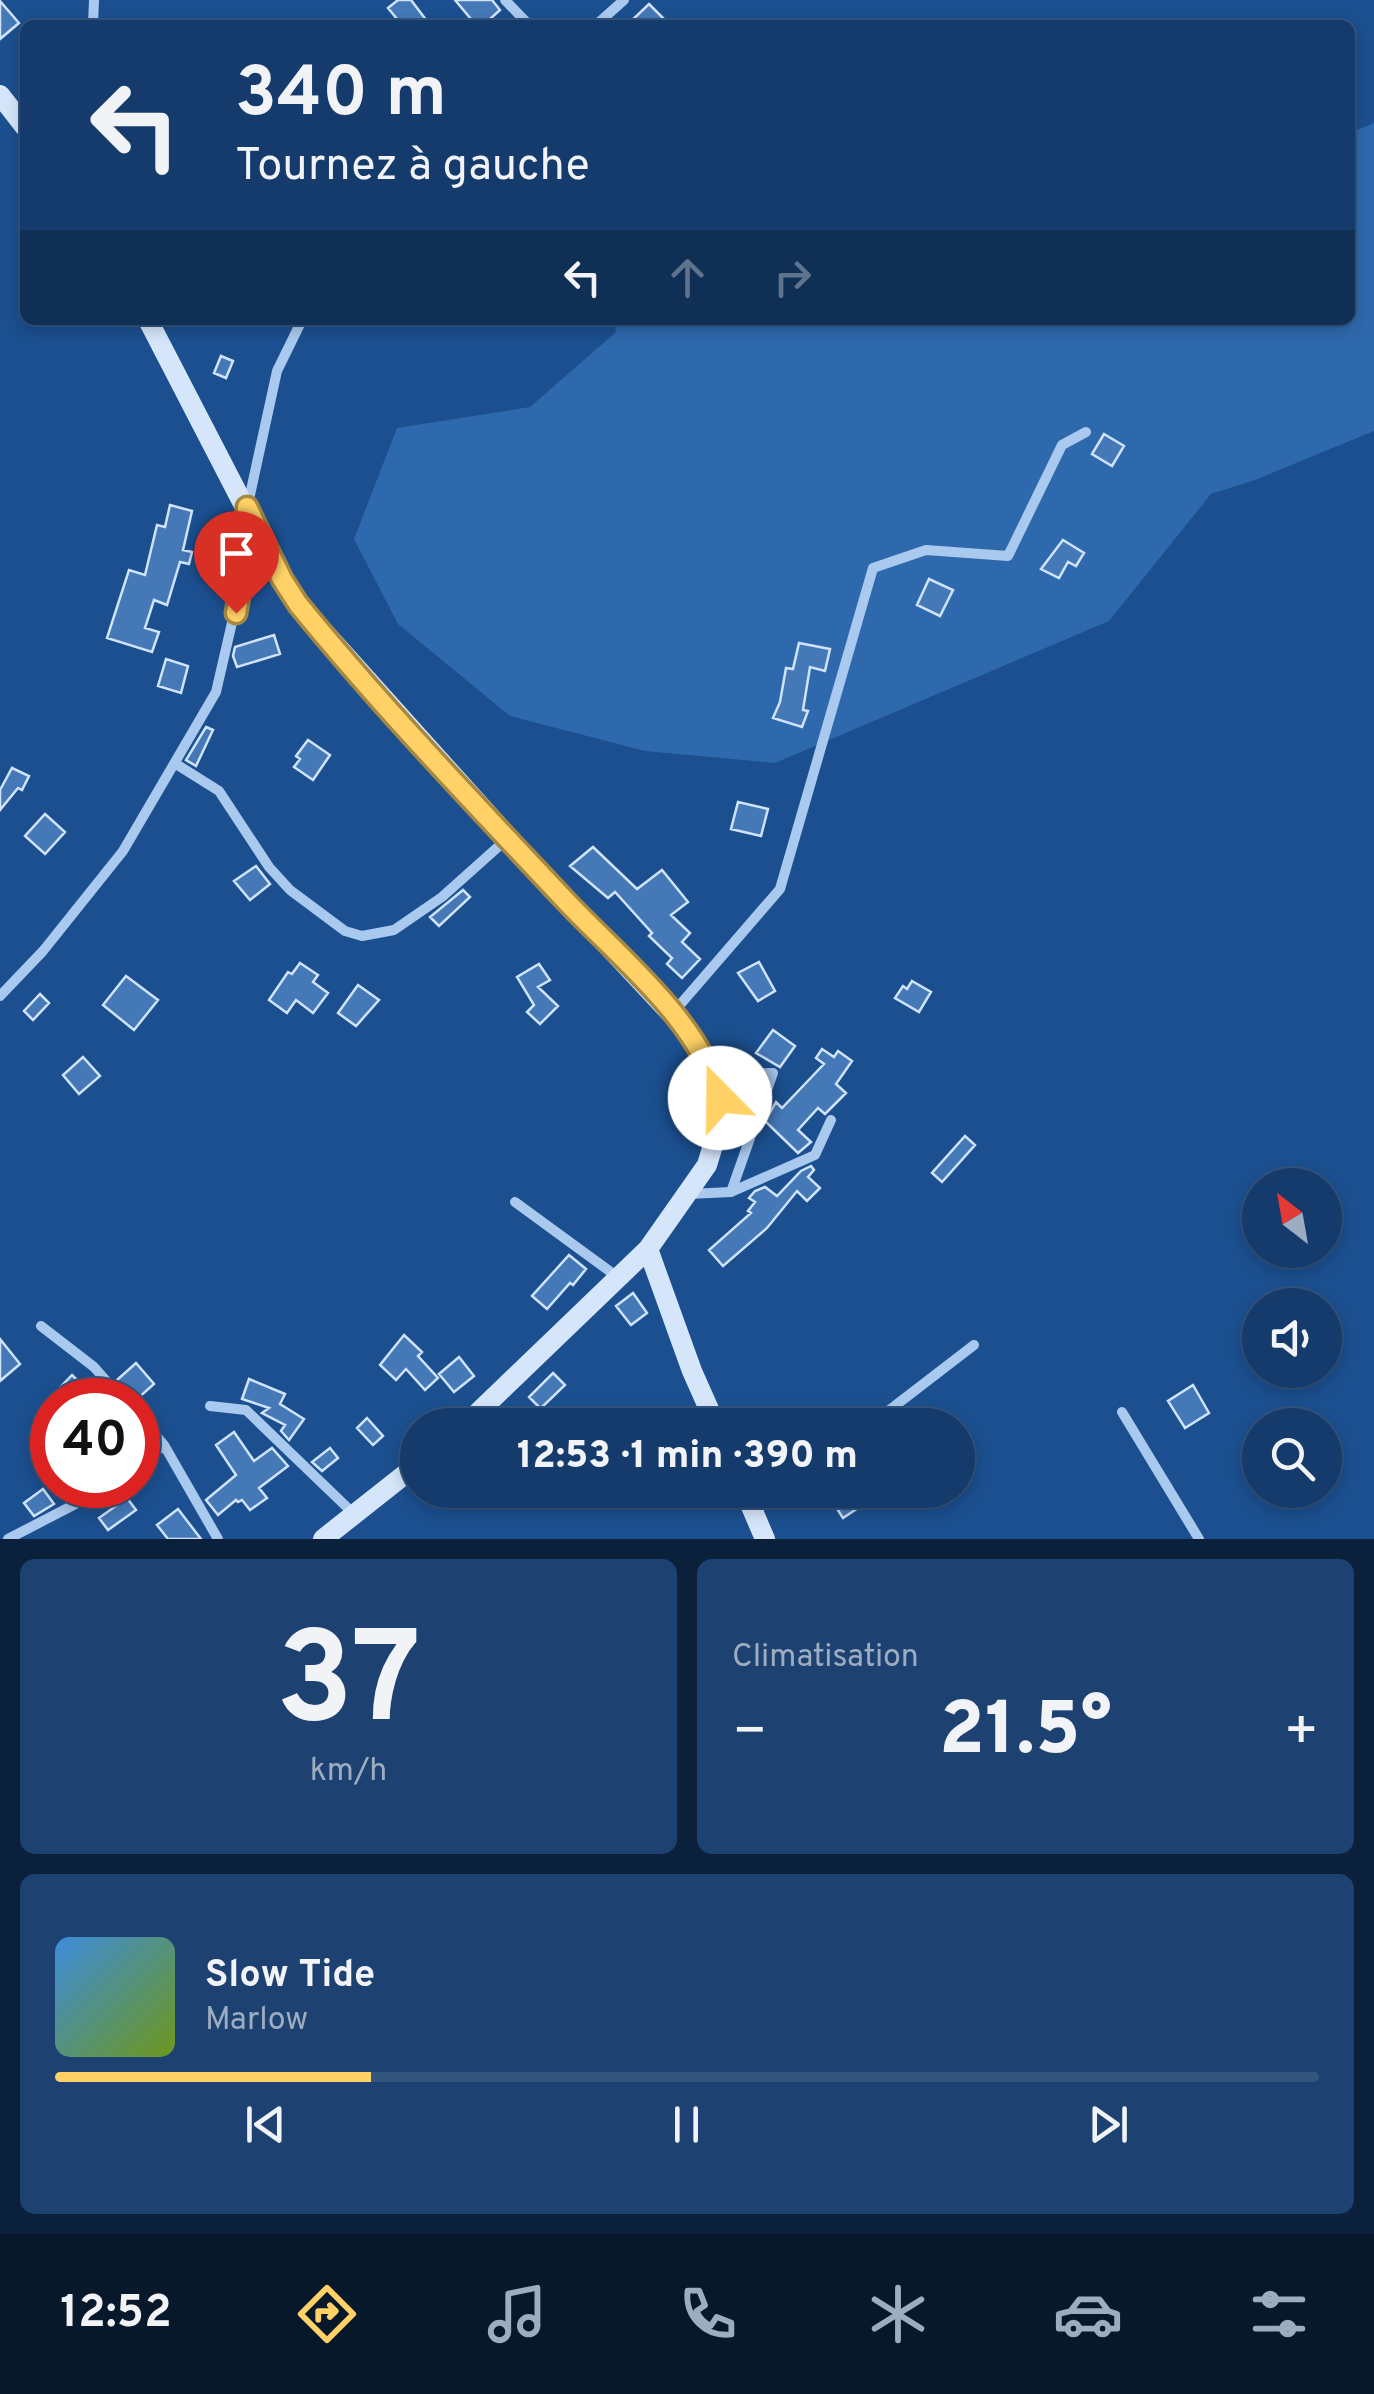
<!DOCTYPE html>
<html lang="fr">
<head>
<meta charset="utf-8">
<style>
  :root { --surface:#143b6b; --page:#1d4271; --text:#f1f3f6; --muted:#9dadc1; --line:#33557e; --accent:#ffd166 }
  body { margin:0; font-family:Overpass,sans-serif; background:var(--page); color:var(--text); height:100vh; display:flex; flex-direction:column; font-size:38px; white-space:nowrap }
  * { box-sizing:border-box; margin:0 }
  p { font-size:32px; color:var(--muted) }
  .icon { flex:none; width:55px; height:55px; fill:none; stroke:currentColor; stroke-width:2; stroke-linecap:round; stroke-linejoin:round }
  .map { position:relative; height:1539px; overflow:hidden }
  .sheet { display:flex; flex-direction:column; gap:20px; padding:20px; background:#0b203b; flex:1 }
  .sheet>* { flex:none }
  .banner { position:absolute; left:20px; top:20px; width:1335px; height:305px; border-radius:15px; box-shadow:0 5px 15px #0003,0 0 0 2px var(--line); background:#143b6b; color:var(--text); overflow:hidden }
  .needle { width:65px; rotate:329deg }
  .buttons { position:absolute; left:1242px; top:1168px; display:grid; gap:20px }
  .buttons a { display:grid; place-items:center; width:100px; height:100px; border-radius:50%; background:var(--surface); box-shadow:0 5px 15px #0003,0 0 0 2px var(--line); font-size:50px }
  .speed { position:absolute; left:30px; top:1378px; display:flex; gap:20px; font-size:50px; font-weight:700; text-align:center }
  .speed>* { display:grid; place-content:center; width:130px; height:130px; border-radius:50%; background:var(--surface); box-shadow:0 5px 15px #0003,0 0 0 2px var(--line); line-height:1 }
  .speed .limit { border:15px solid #d22; background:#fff; color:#111 }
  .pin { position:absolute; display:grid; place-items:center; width:85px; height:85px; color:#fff; margin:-102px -42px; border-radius:50% 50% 50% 0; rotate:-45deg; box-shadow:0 0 10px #0007 }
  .pin .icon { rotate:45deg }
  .me { position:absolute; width:110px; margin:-55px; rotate:338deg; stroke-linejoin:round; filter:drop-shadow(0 0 8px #0008) }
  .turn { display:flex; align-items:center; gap:35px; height:210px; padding:0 50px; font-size:45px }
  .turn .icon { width:130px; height:130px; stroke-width:2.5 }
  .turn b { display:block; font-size:70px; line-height:85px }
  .lanes { display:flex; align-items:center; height:95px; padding:0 50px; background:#0003; justify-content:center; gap:50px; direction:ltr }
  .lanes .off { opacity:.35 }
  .big { font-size:75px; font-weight:800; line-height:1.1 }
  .sheet .tile { flex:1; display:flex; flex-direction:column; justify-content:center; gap:15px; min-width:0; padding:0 35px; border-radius:15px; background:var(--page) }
  .sheet .dial { align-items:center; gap:0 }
  .dial b { font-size:130px; line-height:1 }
  .song { display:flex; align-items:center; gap:30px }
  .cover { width:120px; height:120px; border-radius:15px; background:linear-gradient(135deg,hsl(210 70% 55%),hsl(80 70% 35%)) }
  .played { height:10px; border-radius:5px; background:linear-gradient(90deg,var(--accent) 25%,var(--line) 25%) }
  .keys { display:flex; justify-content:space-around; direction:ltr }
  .heat { display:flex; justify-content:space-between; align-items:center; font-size:55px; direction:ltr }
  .sheet .tiles { flex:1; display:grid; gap:20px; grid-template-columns:1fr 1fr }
  .tile:last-child { grid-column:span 2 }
  .trip { position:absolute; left:400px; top:1408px; width:575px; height:100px; border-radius:50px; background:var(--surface); box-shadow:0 5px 15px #0003,0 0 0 2px var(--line); font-weight:800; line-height:100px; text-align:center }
  .tabs { display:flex; height:160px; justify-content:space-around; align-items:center; background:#08182b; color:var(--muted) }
  .tabs .icon { width:70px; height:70px }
  .tabs .active { color:var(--accent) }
  .tabs b { font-size:45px; color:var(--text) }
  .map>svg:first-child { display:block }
</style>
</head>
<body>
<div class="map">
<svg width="1374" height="1539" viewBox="0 0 1374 1539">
  <rect width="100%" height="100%" fill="#1b4f8f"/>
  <path fill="#2e69ad" d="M1374,123V431L1255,480L1211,494L1109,621L775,763L645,751L510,716L398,624L354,539L397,428L530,407L616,332L614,320H1350V133Z"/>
  <path fill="#4478b7" stroke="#cfe3fa" stroke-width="2.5" d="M398,0H411L430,25H402L388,8Z
    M455,0H492L500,10L491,18L497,25H476Z
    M0,1L19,23L0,39Z
    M649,4L670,25H627Z
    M221,356L233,361L226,378L214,373Z
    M1104,434L1124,446L1112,466L1092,454Z
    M170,505L192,511L183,550L192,552L189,564L180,562L167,605L154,600L145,628L159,632L152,652L107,638L129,570L145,575L157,525L165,527Z
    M1063,540L1084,553L1076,566L1068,562L1059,578L1041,569Z
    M929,579L953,590L940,616L917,605Z
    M274,635L280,654L237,667L233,656L235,647Z
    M799,643L830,649L825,671L810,667L803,710L808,711L802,727L773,718L780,702L786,668L793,669Z
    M166,659L188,666L181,693L158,686Z
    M206,727L213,730L196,766L186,760Z
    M308,740L330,755L313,780L294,767L300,759L296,756Z
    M12,768L29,776L22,790L18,788L0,810V790Z
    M738,802L768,809L761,836L731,829Z
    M45,814L65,832L45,854L25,836Z
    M593,847L637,889L662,870L688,902L671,915L690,933L682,942L700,959L682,978L667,964L672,958L649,936L652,933L615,892L608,898L570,866Z
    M256,866L270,884L250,900L234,881Z
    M463,890L470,897L439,926L430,917Z
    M759,962L775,991L758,1001L738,973Z
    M300,963L318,975L313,982L328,993L313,1013L296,1000L287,1013L269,1000L288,972L292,974Z
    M539,964L550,980L538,987L558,1006L540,1024L527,1012L534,1005L517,977Z
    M126,976L158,1000L134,1030L103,1005Z
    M912,981L931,992L919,1012L895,998L903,986L907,989Z
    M358,985L379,1000L356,1026L338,1013Z
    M40,994L49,1003L33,1020L24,1011Z
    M773,1030L795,1046L780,1067L756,1053Z
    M822,1049L834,1057L838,1051L852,1061L836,1084L846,1093L825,1114L818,1108L798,1130L811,1142L798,1153L765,1121L776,1102L782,1108L824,1064L816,1058Z
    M83,1057L100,1076L79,1094L63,1075Z
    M965,1136L975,1145L942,1182L932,1173Z
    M811,1166L814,1170L808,1177L820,1188L807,1201L797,1191L767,1228L723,1266L709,1250L751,1213L748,1211L755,1202L749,1198L755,1191L765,1187L777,1196L801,1171Z
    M569,1255L586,1269L573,1285L570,1283L547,1309L532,1296Z
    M633,1293L647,1313L631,1325L616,1306Z
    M404,1335L422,1352L418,1356L438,1378L425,1390L406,1369L396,1380L380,1365Z
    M0,1339L20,1364L0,1381Z
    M459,1357L474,1376L454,1392L439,1374Z
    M136,1363L154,1384L136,1400H132L117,1380Z
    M553,1373L565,1385L542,1407L559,1425H514L538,1406L529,1397Z
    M72,1375L84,1387L72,1400H61L54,1394Z
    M249,1379L285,1394L280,1404L304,1419L289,1440L281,1431L285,1425L262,1413L269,1408L242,1399Z
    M1193,1385L1209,1413L1185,1428L1168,1401Z
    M367,1418L383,1436L373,1445L357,1428Z
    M234,1432L254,1461L272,1448L288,1466L259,1488L267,1498L250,1510L242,1500L238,1502L236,1500L218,1515L206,1500L236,1475L216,1445Z
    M330,1448L338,1458L322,1471L312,1462Z
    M43,1489L54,1504L34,1516L24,1503Z
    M825,1490H885L843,1518Z
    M127,1498L136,1510L108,1530L99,1518Z
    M178,1509L201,1539H168L157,1525Z"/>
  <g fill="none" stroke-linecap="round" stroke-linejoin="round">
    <path stroke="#a9c9ee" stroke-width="10" d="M505,0L529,25
      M93,25L94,0
      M596,25L624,0
      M248,504L277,371L302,320
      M176,764L219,791L269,867L290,890L345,931L362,936L394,930L442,897L508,838
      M0,996L43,951L123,851L216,692L243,575L246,521
      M672,1014L780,889L873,568L926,550L1008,556L1062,445L1086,432
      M714,1075L773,1073L731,1192
      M689,1194L731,1192L815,1155L831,1120
      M515,1202L619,1278
      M41,1326L94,1367L123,1400
      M210,1406L246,1410L354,1514
      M1122,1412L1199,1539
      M138,1415L164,1445L218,1539
      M870,1425L974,1345
      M138,1465L164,1445
      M751,1505L774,1490
      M8,1539L112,1485"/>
    <path stroke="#d6e6fa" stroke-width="20" d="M0,95L25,127
      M148,320L282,579L299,604L565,900L688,1032L708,1061L721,1098L720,1122L707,1165L648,1249L465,1425
      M648,1249L692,1371L716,1425
      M744,1490L765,1539
      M323,1539L418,1464"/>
  </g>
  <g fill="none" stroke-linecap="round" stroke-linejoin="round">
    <defs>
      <path id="route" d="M236,613L243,575L247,507L282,579L298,604C381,706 473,802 563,898C617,956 699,1019 720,1098"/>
    </defs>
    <use href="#route" stroke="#a68842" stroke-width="25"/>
    <use href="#route" stroke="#ffd166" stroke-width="18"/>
  </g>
</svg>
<div class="buttons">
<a><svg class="needle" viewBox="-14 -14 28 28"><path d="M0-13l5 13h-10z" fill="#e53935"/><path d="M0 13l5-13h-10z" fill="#9dadc1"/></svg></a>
<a><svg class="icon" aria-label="sound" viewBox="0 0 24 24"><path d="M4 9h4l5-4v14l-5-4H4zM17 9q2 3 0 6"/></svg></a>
<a><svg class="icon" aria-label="search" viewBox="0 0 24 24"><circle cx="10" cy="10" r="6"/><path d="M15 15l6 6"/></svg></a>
</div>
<div class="speed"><div class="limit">40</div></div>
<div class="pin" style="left:236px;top:613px;background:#d93025"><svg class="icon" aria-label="arrive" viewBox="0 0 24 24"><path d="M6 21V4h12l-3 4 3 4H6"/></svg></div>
<svg class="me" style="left:720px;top:1098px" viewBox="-20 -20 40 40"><circle r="19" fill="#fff"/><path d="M0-13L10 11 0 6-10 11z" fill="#ffd166"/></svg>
<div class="trip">12:53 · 1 min · 390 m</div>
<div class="banner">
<div class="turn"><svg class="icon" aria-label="left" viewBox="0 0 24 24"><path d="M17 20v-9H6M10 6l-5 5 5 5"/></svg><div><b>340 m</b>Tournez à gauche</div></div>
<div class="lanes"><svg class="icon" aria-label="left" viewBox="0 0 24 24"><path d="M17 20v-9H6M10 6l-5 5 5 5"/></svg><svg class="icon off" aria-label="ahead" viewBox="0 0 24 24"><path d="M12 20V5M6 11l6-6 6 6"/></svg><svg class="icon off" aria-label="right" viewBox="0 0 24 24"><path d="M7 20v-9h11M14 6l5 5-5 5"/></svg></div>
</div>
</div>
<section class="sheet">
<div class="tiles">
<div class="tile dial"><b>37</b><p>km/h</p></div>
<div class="tile"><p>Climatisation</p>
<div class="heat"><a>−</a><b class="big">21.5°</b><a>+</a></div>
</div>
<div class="tile">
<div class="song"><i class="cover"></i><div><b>Slow Tide</b><p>Marlow</p></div></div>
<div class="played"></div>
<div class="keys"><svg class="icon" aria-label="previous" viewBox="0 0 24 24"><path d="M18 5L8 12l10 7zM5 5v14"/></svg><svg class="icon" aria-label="pause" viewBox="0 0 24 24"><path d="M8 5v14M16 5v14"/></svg><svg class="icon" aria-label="next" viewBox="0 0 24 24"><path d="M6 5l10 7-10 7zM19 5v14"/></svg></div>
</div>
</div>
</section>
<nav class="tabs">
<b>12:52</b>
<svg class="icon active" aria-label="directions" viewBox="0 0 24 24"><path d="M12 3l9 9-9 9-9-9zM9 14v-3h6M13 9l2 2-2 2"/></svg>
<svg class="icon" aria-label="music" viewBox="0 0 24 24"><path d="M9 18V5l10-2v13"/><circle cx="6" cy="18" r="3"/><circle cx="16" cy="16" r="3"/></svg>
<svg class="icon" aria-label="phone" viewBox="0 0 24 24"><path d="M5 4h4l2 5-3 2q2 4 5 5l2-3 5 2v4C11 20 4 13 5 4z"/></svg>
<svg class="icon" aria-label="climate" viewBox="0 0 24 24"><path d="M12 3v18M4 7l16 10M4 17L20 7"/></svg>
<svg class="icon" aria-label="car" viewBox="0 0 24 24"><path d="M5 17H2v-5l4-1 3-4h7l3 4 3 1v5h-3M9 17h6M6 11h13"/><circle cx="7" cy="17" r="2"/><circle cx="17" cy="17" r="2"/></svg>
<svg class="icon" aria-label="filters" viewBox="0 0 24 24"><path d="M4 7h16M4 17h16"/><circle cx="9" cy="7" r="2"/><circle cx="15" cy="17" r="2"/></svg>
</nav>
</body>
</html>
